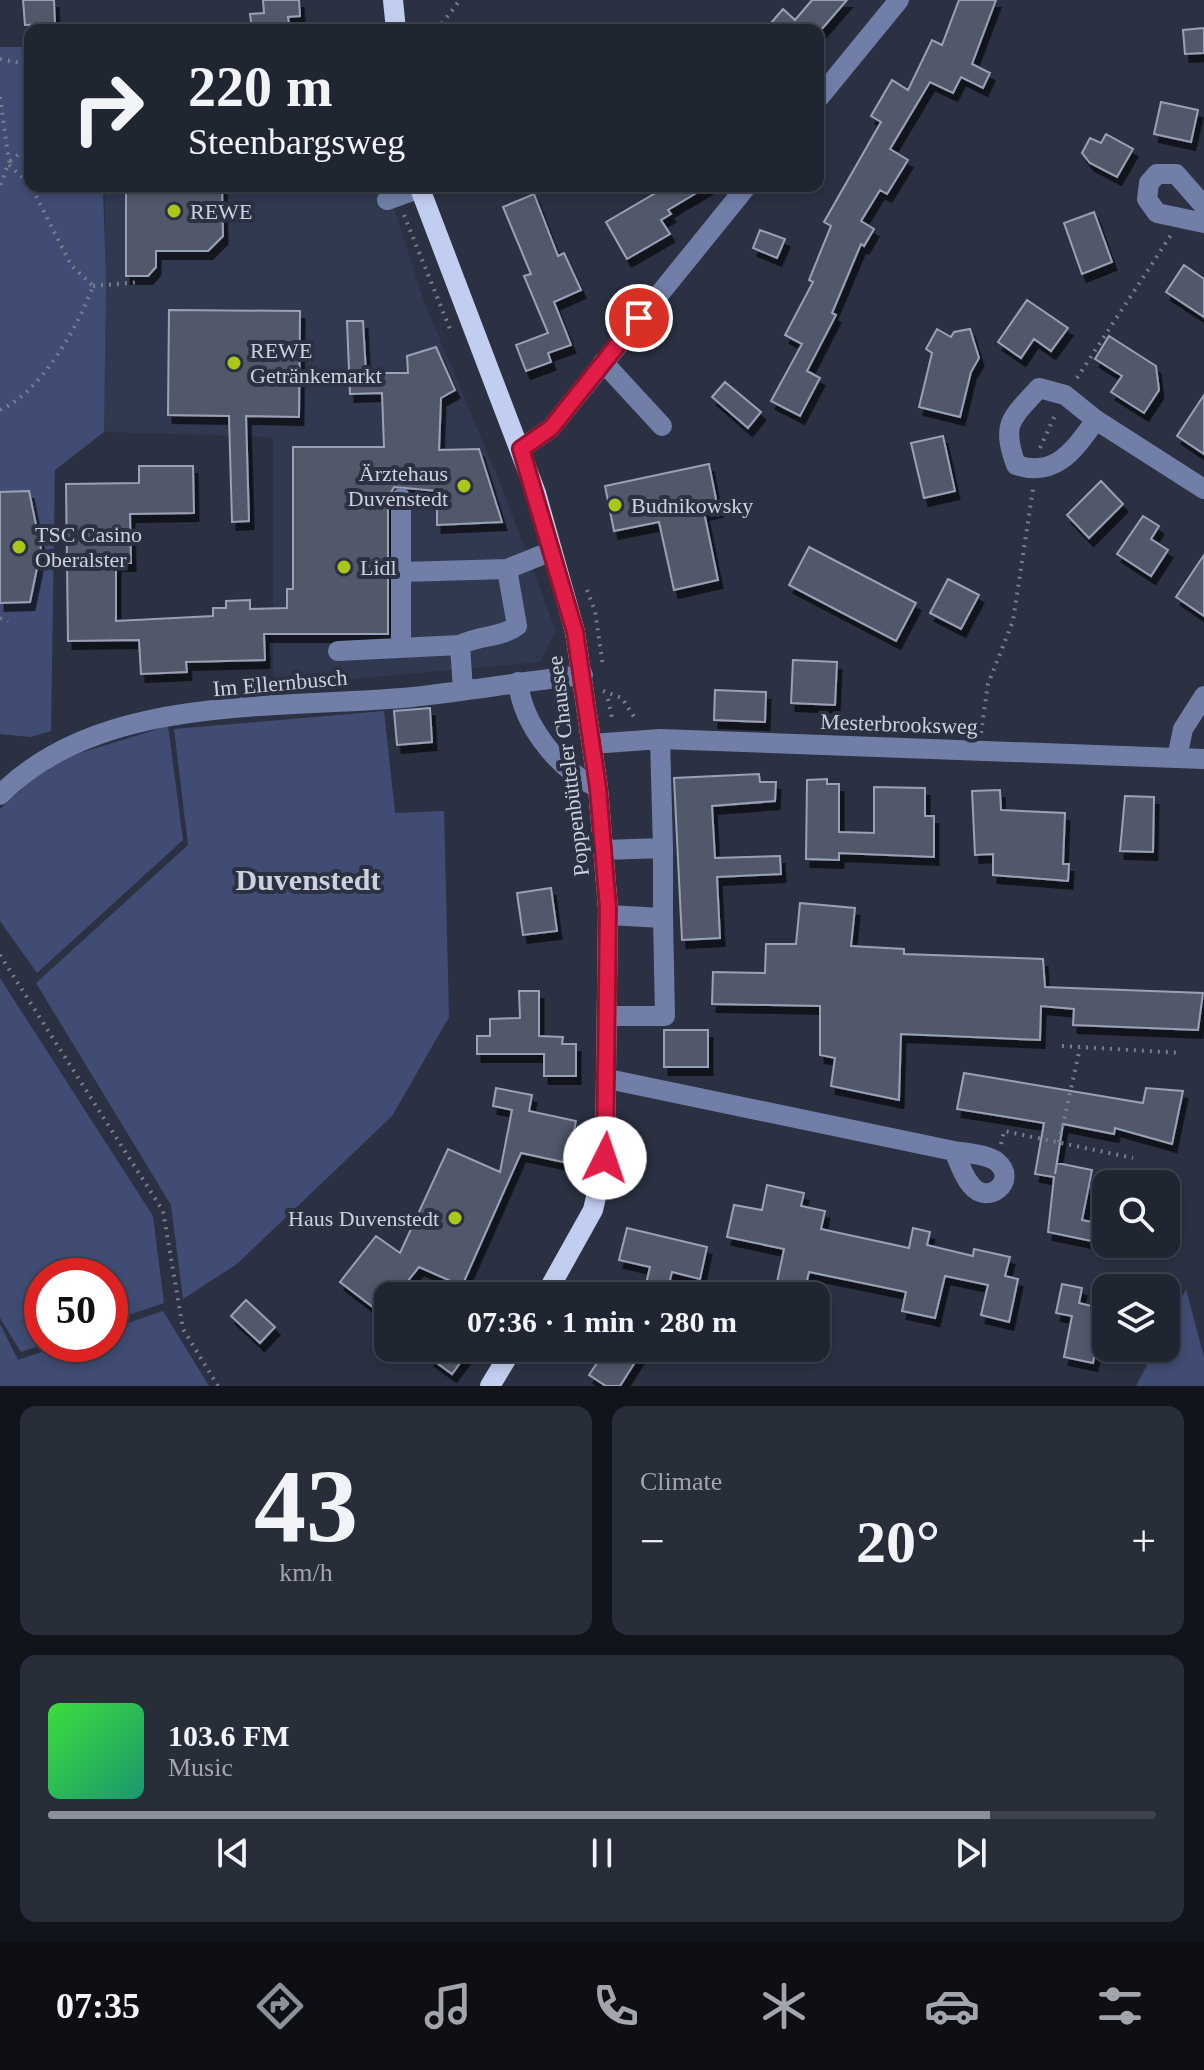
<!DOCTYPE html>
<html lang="en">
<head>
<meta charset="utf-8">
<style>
  :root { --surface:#202532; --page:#282d3a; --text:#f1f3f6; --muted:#a2a5ac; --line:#3d424d; --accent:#8c9099 }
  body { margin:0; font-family:"Times New Roman",serif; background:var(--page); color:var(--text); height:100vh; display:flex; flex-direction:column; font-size:30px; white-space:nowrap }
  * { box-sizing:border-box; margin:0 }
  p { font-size:26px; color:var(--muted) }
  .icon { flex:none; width:44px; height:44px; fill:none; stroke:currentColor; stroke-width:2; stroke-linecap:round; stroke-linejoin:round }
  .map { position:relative; height:1386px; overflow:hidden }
  .sheet { display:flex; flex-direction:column; gap:20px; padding:20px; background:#12141c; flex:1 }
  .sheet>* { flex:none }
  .guide { position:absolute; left:24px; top:24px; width:800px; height:168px; border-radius:16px; box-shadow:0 4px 12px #0003,0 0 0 2px var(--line); background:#202532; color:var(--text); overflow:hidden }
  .buttons { position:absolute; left:1092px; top:1170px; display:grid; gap:16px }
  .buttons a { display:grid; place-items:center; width:88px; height:88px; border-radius:16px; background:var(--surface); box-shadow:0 4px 12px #0003,0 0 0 2px var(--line); font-size:40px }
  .speed { position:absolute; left:24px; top:1258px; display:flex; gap:16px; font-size:40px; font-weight:700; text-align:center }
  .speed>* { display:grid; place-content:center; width:104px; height:104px; border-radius:50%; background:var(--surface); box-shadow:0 4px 12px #0003,0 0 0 2px var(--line); line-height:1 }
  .speed .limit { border:12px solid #d22; background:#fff; color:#111 }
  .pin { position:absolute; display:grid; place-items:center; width:68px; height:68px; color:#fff; margin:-34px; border:4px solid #fff; border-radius:50%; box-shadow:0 2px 8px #0007 }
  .me { position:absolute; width:88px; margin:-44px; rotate:4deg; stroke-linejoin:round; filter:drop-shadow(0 0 6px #0008) }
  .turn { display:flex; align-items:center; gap:28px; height:168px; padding:0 32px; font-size:36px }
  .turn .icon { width:104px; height:104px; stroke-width:2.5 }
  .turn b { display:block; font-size:56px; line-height:68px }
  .big { font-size:60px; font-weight:800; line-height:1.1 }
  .sheet .tile { flex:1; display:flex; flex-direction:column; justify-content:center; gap:12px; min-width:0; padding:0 28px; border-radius:16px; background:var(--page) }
  .sheet .dial { align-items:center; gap:0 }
  .dial b { font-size:104px; line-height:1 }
  .song { display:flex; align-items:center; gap:24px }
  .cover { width:96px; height:96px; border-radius:12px; background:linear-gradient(135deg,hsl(120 70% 55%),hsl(160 70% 35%)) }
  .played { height:8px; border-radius:4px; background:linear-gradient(90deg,var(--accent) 85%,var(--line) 85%) }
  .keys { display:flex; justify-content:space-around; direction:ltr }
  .heat { display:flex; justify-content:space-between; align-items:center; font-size:44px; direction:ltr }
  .sheet .tiles { flex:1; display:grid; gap:20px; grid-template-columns:1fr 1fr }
  .tile:last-child { grid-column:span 2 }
  .trip { position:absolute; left:374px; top:1282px; width:456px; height:80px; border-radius:16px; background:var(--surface); box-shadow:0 4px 12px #0003,0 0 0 2px var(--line); font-weight:800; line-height:80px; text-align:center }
  .menu { display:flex; height:128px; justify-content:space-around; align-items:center; background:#0d0f14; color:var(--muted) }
  .menu .icon { width:56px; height:56px }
  .menu .on { color:var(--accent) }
  .menu b { font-size:36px; color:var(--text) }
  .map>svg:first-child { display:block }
</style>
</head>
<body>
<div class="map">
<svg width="1204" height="1386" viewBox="0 0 1204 1386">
  <defs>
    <filter id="shadow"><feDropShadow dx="4.5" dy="8" stdDeviation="0" flood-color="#0009"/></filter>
  </defs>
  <rect width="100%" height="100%" fill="#2b3142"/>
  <path fill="#313950" d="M105,186H387L423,299L500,483L556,631L540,662L273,686V437L104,432Z"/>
  <path fill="#404c73" d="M0,47H30V186H103L106,283L104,432L55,470L51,731L31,737L0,734Z
    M384,711L395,813L444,811L449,1017L392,1116L237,1264L183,1299L171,1205L36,983L188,845L174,729Z
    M168,726L183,840L37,973L0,921V809L51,762Z
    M0,978L153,1216L164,1303L110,1321V1276H42L44,1344L21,1352L0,1318Z
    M1186,1289L1204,1357V1386H1136L1156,1348H1166V1328Z
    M163,1311L209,1386H0V1324L18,1360L65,1344H110V1329Z"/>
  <path fill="#51586a" stroke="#9aa1b6" stroke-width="2" filter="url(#shadow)" d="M23,0H54L55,24L25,25Z
    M263,0H299L300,16L288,17L290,30H252L250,14L264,13Z
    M812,0H847L821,30H765L783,9L795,20Z
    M959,0H996L972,64L990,73L983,88L961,77L953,93L930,82L890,149L908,160L887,194L880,190L861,221L874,229L864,246L861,244L832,313L836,315L807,371L820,378L800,416L771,401L802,344L785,335L813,282L809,280L831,226L824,222L881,122L871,116L892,80L908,90L932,40L942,45Z
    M1204,28V53L1185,54L1183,30Z
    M1161,102L1198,110L1191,142L1154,134Z
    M1106,134L1133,149L1117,177L1090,163L1082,153L1090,138L1101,143Z
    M126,186H222L223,236L208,251H156V267L148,276H126Z
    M654,186H708L668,210L671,214L661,220L670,234L627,259L606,222L657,192Z
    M534,194L558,256L564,253L581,290L554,302L571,345L548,353L551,362L526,371L516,345L548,333L524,276L531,274L503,207Z
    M1094,212L1112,262L1082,274L1064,223Z
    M760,230L785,239L777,258L753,248Z
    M1184,265L1204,279V317L1166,292Z
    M1027,300L1068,328L1051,351L1034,339L1021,358L998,342Z
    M169,310L300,311L299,417L246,416L249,521L232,522L229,416L168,415Z
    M347,321H363L366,373H408L407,356L436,347L455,390L441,398L439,450L479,449L502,522L437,525V491L394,487L388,498V634H264L265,660L186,662L187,672L141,674L139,640L68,641L66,484L139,483V466H193L194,513L130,514L131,563H116V621L213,616V608H226V601L250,600V609L287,608V589H293V447H384L382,393L350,394Z
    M937,329L951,337L954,332L970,329L979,358L971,372L960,417L919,407L932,353L926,349Z
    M1109,336L1156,366L1159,390L1144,413L1111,392L1122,376L1095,359Z
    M725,382L761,412L748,428L712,397Z
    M1204,395V454L1177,436Z
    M943,436L955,491L924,498L911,443Z
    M709,464L718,509L704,512L718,580L674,590L659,522L614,531L605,486Z
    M1101,481L1123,504L1089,538L1067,515Z
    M29,491L41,549L30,602L0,603V492Z
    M1143,516L1159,526L1151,539L1168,550L1151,576L1117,554Z
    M809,547L916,603L896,641L789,585Z
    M1204,555V616L1176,597Z
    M948,579L979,595L961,629L930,613Z
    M793,660L837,662L835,705L791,703Z
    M715,690L766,692L765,722L714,720Z
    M430,708L432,742L397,745L394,711Z
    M759,774L760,782H776L775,801L712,806L715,858L780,856L781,874L717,877L720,938L682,940L674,778Z
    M827,779V784H839V832L874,833V787L925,788V816H934V857L839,853V860L806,859L807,780Z
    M1000,790L1001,810L1065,813L1063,864H1069L1068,881L993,875V854L975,855L972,791Z
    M1125,796L1154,797L1153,852L1120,851Z
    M551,888L557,931L523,935L517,893Z
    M800,903L855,908L851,946L904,949V954L1043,959L1045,987L1203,993L1198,1030L1073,1025L1074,1009L1041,1006L1040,1040L901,1034L899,1100L831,1086L835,1058L820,1055V1006L712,1004L713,972L765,973L766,944H796Z
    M519,991H539V1036L563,1037L562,1044H576V1076H544V1054H477V1036H490V1019L520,1018Z
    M664,1030H708V1067H664Z
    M964,1073L1143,1103L1146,1088L1183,1091L1172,1144L1115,1128L1114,1134L1063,1124L1055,1174L1057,1163L1092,1170L1082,1220L1106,1225V1244L1048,1232L1054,1177L1035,1174L1044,1123L957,1109Z
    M496,1088L532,1095L529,1111L576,1121L570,1152L566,1151L563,1162L521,1153L462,1286L419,1267L396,1296H388V1306L382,1314L340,1282L376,1236L400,1253L448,1149L500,1172L512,1110L493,1106Z
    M767,1185L804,1193L801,1206L825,1211L821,1229L909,1248L913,1228L930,1232L927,1245L973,1256L974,1249L1010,1257L1005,1276L1018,1279L1009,1322L981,1315L988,1285L945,1276L935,1318L902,1311L906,1292L809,1272L805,1289L777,1282L784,1249L727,1237L734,1205L762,1210Z
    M627,1228L707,1247L700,1279L672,1272L666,1296H643L650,1267L619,1260Z
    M1062,1284L1082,1288L1079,1303L1104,1309L1093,1363L1064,1357L1072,1316L1056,1313Z
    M246,1300L275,1327L260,1343L231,1316Z
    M438,1348H471L452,1374L430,1358Z
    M607,1348H644L620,1386H606L589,1375Z"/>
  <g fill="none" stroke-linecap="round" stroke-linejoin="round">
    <path stroke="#797e8d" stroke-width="4" stroke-dasharray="2 6" stroke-linecap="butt" d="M437,30L460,0
      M0,59L30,65
      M0,97L9,162L0,186
      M10,161L30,145
      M9,165L30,184
      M404,215L450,329
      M93,286L140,282
      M1077,378L1171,235
      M0,410C41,392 78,327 93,286L71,265L31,186
      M1040,448L1056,413
      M587,590L595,611L603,667
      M0,618L8,621
      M603,691L622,698L636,720
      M608,699L613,722
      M981,733L988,684L1013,621L1033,489
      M0,955L163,1211L183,1329L218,1386
      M1062,1046L1181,1053
      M1059,1142L1080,1048
      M1001,1144L1004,1131L1133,1158"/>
    <path stroke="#717fa8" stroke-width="20" d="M818,99L899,0
      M387,200L420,188
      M1204,206L1176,174H1157L1149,183L1147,199L1157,213L1204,223
      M603,362L662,426
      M1096,420C1074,450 1056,478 1016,465C1001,423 1011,419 1039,388L1065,395L1096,420L1204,489
      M521,449L551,428L747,186
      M401,498V572L507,569L552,551
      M401,572V648
      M460,645C478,635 501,638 517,626L507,569
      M338,651L460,645L463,690
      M518,682C523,726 559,770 598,788
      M660,739L663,848
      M592,744L660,739L1204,759
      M1177,758L1183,729L1204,696
      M0,795C101,692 280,710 413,697C469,691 526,681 583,675
      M603,850L663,848V918L608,915
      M608,1016H665L663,918
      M608,1079L954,1151C966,1153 987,1154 997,1162C1019,1180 988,1207 971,1185C963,1176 959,1162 954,1151"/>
    <path stroke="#c2cef0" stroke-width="20" d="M393,0L396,30
      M419,186L536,493L575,632L598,788L608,908L605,1158L593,1210L545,1296
      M490,1386L513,1348"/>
  </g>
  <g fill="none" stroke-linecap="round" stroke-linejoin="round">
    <defs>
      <path id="route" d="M605,1158L608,908L598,788L575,632L521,449L551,428L639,318"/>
    </defs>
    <use href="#route" stroke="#92132f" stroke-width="20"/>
    <use href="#route" stroke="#e11d48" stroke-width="14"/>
  </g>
  <g fill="#aac718" stroke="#2b3142" stroke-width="3">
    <circle cx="174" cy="211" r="8"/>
    <circle cx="234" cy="363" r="8"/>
    <circle cx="464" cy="486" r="8"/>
    <circle cx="615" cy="505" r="8"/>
    <circle cx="19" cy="547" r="8"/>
    <circle cx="344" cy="567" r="8"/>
    <circle cx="455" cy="1218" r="8"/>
  </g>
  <g text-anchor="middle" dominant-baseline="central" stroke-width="8" stroke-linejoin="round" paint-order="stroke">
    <g font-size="22" fill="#cdd1dc" stroke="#2b3142" text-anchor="start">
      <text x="190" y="211">REWE</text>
      <text x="250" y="350">REWE<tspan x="250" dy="25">Getränkemarkt</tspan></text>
      <text x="448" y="473" text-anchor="end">Ärztehaus<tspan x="448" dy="25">Duvenstedt</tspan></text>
      <text x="631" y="505">Budnikowsky</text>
      <text x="35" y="534">TSC Casino<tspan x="35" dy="25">Oberalster</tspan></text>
      <text x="360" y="567">Lidl</text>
      <text x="439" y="1218" text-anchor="end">Haus Duvenstedt</text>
    </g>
    <g font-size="22" fill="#cdd1dc" stroke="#2b3142">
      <text transform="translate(280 683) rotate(-5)">Im Ellernbusch</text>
      <text transform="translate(899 724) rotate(2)">Mesterbrooksweg</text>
      <text transform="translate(568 766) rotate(-97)">Poppenbütteler Chaussee</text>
    </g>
    <g font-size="30" font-weight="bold" fill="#cdd1dc" stroke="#2b3142">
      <text x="308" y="879">Duvenstedt</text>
    </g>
  </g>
</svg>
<div class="buttons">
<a><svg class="icon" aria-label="search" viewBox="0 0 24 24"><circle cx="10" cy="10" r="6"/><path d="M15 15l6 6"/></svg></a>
<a><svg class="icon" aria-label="layers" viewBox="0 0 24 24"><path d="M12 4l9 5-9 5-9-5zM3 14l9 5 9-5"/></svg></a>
</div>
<div class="speed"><div class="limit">50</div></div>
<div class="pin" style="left:639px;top:318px;background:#d93025"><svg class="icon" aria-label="arrive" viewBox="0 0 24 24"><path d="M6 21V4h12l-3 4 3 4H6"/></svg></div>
<svg class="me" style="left:605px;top:1158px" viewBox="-20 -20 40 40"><circle r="19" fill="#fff"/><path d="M0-13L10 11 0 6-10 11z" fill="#e11d48"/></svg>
<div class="trip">07:36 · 1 min · 280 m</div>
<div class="guide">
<div class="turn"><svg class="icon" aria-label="right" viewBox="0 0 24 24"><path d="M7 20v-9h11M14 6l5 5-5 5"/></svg><div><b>220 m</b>Steenbargsweg</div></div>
</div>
</div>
<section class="sheet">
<div class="tiles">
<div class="tile dial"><b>43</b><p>km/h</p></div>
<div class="tile"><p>Climate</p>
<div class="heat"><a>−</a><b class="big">20°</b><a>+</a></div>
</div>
<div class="tile">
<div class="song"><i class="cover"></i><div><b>103.6 FM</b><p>Music</p></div></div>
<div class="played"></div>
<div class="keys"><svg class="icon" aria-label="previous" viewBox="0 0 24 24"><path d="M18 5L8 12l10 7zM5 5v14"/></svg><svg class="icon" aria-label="pause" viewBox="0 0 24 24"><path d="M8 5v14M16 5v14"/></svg><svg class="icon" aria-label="next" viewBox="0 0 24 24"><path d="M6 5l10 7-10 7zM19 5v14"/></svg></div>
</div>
</div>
</section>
<nav class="menu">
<b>07:35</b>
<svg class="icon on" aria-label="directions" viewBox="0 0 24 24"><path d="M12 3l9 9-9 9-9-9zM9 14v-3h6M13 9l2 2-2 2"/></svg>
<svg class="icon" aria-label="music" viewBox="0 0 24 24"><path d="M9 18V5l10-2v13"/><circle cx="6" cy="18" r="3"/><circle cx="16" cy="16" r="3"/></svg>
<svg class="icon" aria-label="phone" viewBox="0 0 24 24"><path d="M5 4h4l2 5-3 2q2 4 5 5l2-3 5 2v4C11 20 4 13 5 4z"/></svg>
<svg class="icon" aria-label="climate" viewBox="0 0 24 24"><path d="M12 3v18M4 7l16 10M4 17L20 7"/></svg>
<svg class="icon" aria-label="car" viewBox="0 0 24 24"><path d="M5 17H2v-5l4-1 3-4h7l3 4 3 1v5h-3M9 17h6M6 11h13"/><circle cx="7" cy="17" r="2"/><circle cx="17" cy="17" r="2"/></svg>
<svg class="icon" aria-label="filters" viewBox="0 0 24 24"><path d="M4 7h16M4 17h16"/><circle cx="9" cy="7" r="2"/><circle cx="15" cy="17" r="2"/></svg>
</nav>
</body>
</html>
